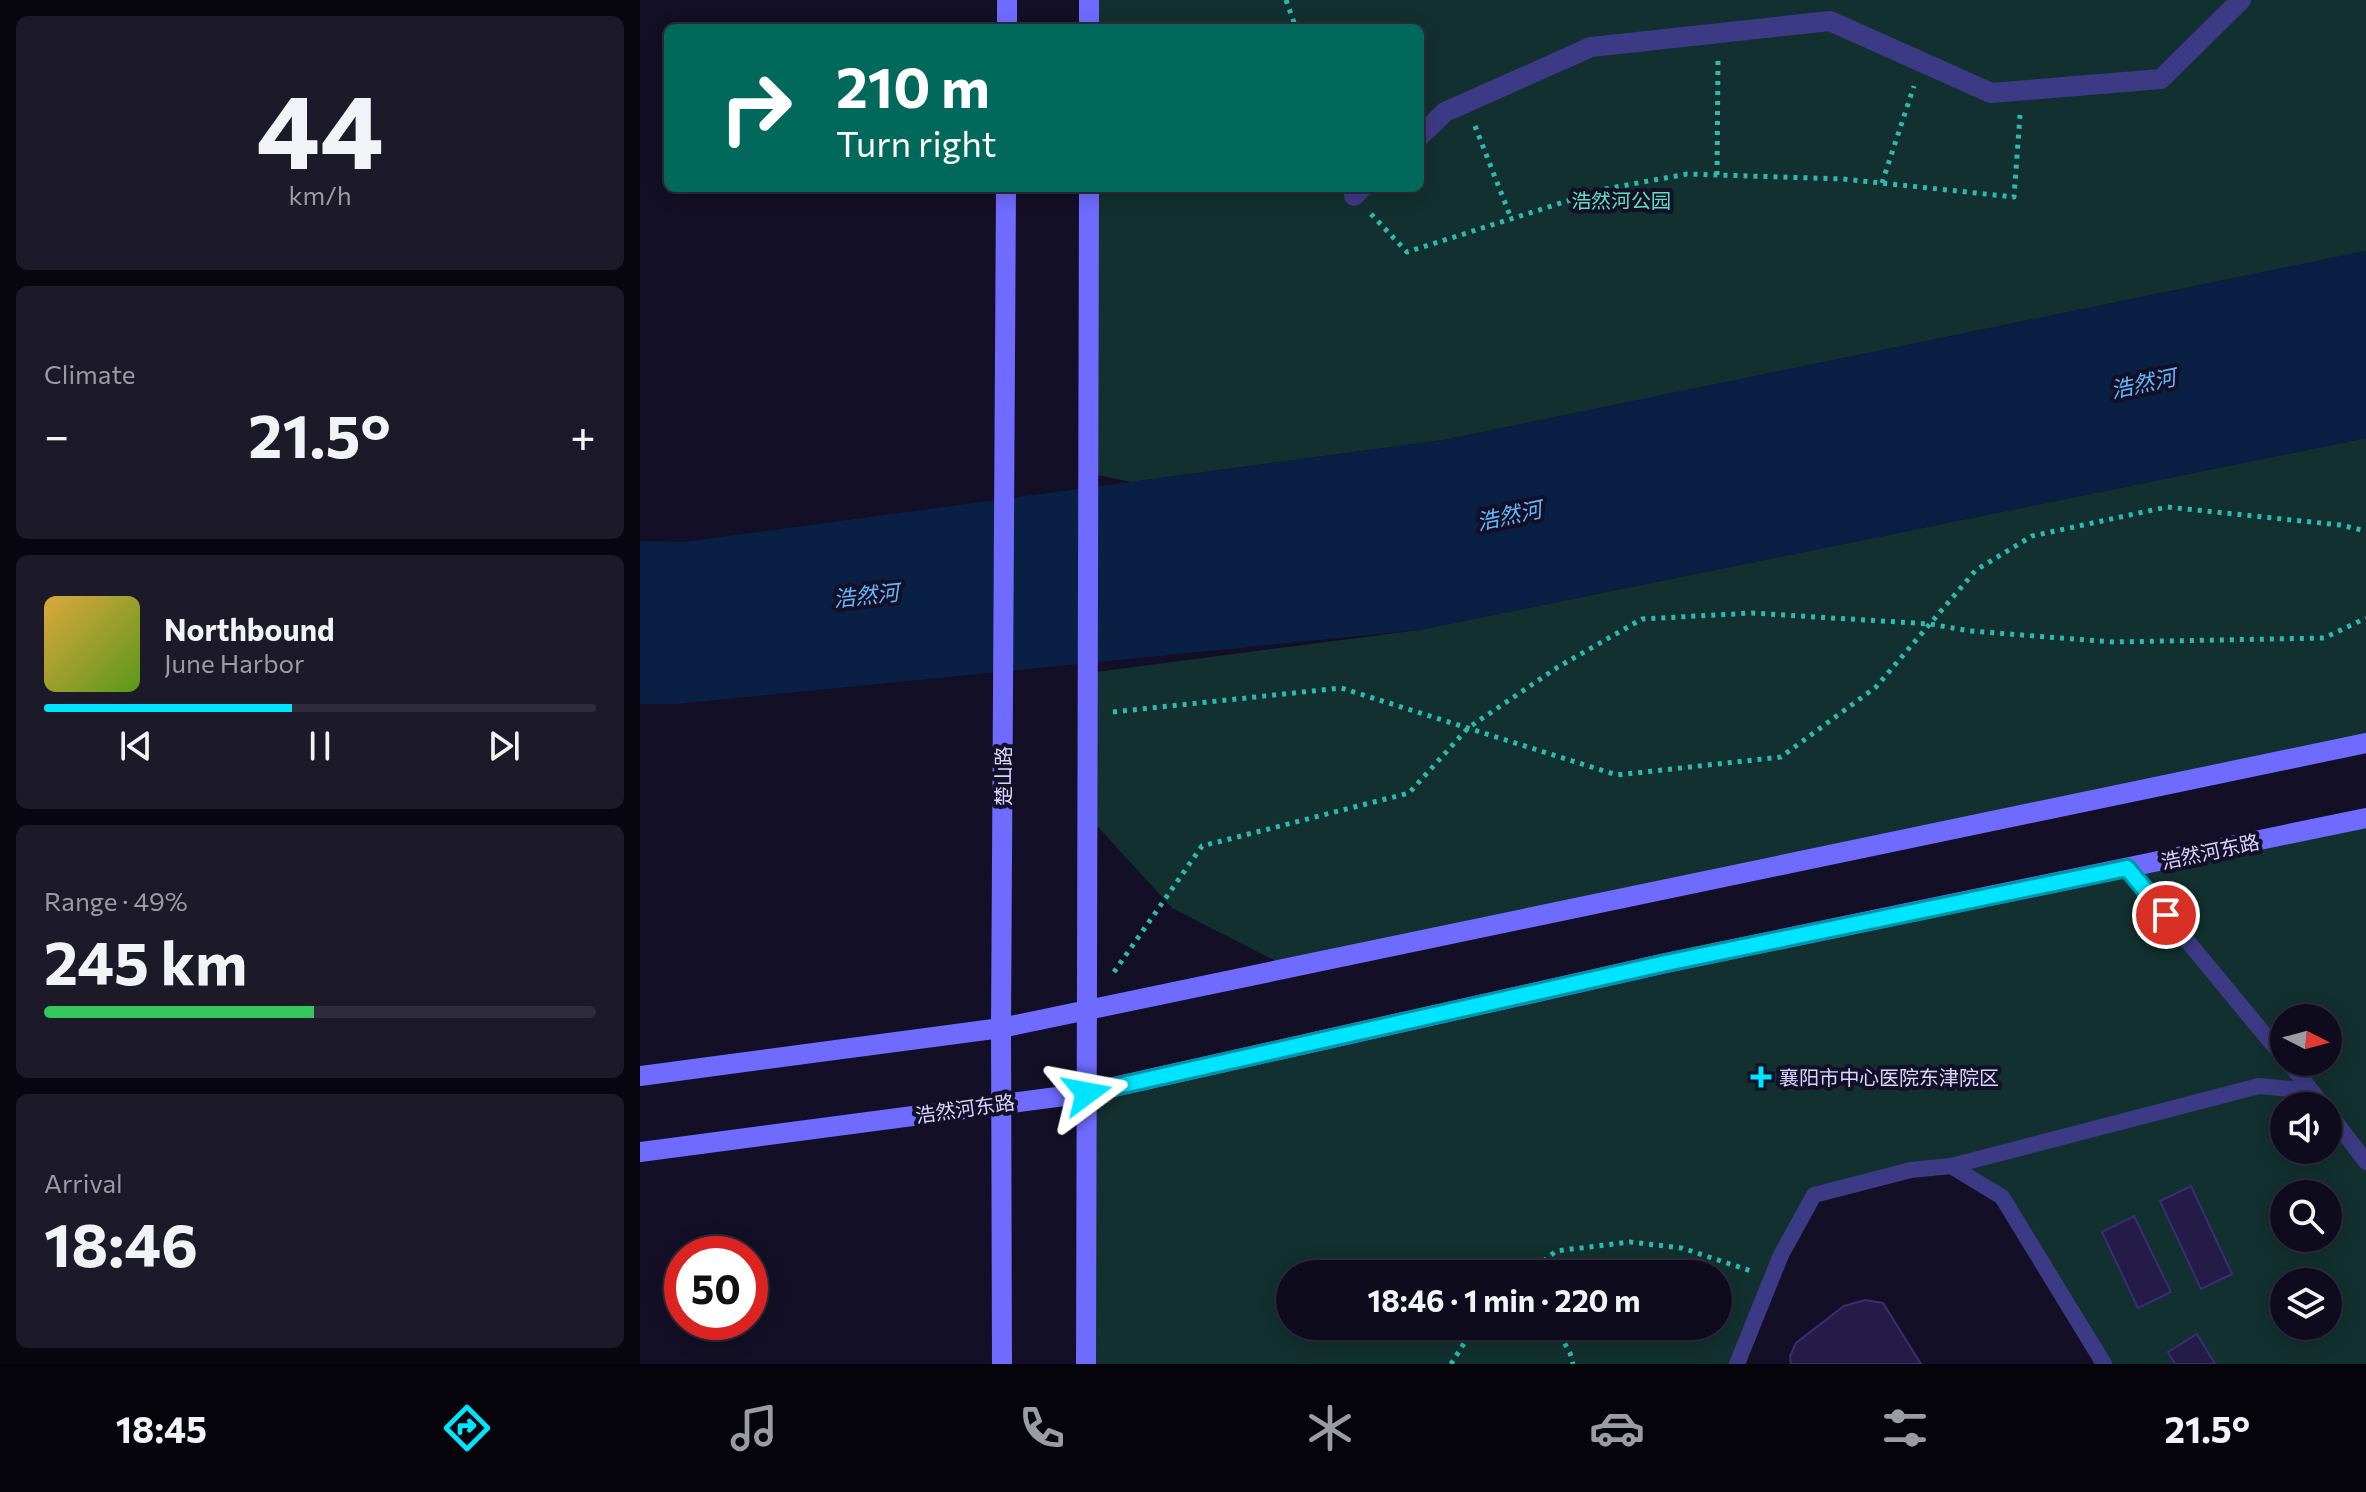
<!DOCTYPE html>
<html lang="en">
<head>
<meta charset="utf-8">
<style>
  :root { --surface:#0e0b1c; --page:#1c1929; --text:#f1f3f6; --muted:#9b9ba3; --line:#2e2b3b; --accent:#00e5ff }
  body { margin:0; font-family:Commissioner,"Noto Sans SC",sans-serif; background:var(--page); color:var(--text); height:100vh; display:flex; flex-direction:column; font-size:30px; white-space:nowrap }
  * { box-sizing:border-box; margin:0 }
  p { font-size:26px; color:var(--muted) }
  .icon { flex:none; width:44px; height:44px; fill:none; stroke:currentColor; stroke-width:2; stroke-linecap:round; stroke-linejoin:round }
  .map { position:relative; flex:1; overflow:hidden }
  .sheet { display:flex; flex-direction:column; gap:16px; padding:16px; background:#08060f; width:640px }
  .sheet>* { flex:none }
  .hud { position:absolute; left:24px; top:24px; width:760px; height:168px; border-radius:12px; box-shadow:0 4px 20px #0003,0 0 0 2px var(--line); background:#00695c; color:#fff; overflow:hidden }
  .needle { width:52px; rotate:96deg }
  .controls { position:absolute; left:1630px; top:1004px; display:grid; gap:16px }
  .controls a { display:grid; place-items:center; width:72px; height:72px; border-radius:50%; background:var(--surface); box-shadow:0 4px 20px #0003,0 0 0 2px var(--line); font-size:40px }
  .speed { position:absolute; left:24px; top:1236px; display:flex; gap:16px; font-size:40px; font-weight:700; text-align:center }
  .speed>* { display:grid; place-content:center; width:104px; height:104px; border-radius:50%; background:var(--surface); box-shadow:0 4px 20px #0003,0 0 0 2px var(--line); line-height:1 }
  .speed .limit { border:12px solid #d22; background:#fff; color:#111 }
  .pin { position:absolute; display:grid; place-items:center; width:68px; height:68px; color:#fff; margin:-34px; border:4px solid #fff; border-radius:50%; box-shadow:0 2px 8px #0007 }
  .me { position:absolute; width:88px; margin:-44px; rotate:77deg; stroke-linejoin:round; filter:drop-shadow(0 0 6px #0008) }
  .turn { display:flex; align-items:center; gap:28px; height:168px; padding:0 40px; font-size:36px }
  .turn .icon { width:104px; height:104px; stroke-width:2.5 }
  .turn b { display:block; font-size:56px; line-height:68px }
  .big { font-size:60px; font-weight:700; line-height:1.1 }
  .sheet .tile { flex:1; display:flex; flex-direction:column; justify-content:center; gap:12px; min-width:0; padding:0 28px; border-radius:12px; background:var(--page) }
  .sheet .dial { align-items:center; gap:0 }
  .dial b { font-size:104px; line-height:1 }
  .song { display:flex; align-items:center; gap:24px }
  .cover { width:96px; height:96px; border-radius:12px; background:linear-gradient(135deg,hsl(40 70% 55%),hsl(90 70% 35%)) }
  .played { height:8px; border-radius:4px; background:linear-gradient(90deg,var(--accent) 45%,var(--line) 45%) }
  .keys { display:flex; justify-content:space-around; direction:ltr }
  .heat { display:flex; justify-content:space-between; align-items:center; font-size:44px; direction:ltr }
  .charge { height:12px; border-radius:6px; background:linear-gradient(90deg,#34c759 49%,var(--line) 0) }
  .trip { position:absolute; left:636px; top:1260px; width:456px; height:80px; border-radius:40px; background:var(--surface); box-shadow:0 4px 20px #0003,0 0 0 2px var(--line); font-weight:700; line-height:80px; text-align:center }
  .dock { display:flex; height:128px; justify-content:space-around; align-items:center; background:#06040b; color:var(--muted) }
  .dock .icon { width:56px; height:56px }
  .dock .active { color:var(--accent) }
  .dock b { font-size:36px; color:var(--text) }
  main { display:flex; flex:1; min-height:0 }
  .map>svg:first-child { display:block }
</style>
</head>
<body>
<main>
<section class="sheet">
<div class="tile dial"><b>44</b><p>km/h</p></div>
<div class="tile"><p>Climate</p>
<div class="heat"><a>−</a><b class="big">21.5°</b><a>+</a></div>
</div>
<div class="tile">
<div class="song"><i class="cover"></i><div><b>Northbound</b><p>June Harbor</p></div></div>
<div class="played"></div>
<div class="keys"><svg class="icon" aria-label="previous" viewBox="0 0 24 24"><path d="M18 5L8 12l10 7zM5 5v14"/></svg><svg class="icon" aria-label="pause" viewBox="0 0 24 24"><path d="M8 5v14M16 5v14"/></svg><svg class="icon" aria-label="next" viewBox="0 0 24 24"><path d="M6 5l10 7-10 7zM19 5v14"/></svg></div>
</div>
<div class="tile"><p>Range · 49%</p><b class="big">245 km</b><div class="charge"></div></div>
<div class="tile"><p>Arrival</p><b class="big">18:46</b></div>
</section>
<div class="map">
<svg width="1726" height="1364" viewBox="0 0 1726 1364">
  <rect width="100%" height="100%" fill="#130f26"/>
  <path fill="#12302f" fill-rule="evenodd" d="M450,0H1726V251L804,440L491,482L448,473L449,188H780V28H449Z
    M1726,438V743L649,968L532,908L448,816V673L779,630Z
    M1726,818V1364H1464L1362,1197L1311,1166L1174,1195L1097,1364H446L447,1093ZM1644,1018H1688V1062H1644ZM1644,1106H1688V1150H1644ZM1644,1194H1688V1238H1644ZM650,1274H1078V1326H650ZM1644,1282H1688V1326H1644Z"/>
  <path fill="#0a1f44" d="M1726,251V438L779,630L36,704H0V541L43,542L804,440Z"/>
  <path fill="#241b47" stroke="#3b2d73" stroke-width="2" d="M1551,1186L1592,1274L1561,1289L1520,1201Z
    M1494,1216L1531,1292L1498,1308L1462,1232Z
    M1225,1300L1243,1303L1281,1364H1151L1150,1356L1156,1343L1204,1306Z
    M1557,1334L1575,1364H1535L1528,1352Z"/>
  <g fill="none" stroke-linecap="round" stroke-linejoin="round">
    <path stroke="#2fb8b0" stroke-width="5" stroke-dasharray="4 6" stroke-linecap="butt" d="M646,0L656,28
      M835,126L871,218
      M1077,175L1078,60
      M1242,183L1274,86
      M731,214L767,252L965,189L1047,174L1203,179L1374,197L1380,115
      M473,712L701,688L977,775L1141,757L1236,687L1336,570L1392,536L1527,507L1700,525L1726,531
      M474,972L562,846L769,793L828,728L918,667L1002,619L1112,613L1290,624L1330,631L1473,642L1684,638L1726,618
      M888,1274L916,1251L990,1242L1042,1248L1111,1271
      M915,1326L930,1353L933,1364
      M811,1364L835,1326"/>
    <path stroke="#3d3a85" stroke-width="16" d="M1487,868L1644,1058
      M1648,1062L1672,1091
      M1688,1112L1726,1162
      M1311,1166L1619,1086L1672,1091L1683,1106
      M1097,1364L1141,1255L1174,1195L1271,1170L1311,1166L1362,1197L1464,1364"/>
    <path stroke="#3d3a85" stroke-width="20" d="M780,136L805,112L951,47L1190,21L1351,93L1521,79L1601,0
      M714,196L722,188"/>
    <path stroke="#6f6bff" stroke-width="20" d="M449,0V28
      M367,28V0
      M0,1076L361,1028L1726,743
      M0,1152L447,1093L1026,963L1726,818
      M362,1364L361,1028L366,188
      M446,1364L449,188"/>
  </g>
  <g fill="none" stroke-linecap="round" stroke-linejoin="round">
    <defs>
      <path id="route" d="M447,1093L1026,963L1487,868L1526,915"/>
    </defs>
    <use href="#route" stroke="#0095a6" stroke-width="20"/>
    <use href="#route" stroke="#00e5ff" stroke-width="14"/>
  </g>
  <path fill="#00e5ff" stroke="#130f26" stroke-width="3" d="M1117 1065h8v8h8v8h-8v8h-8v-8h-8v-8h8z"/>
  <g text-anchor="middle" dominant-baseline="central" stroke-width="8" stroke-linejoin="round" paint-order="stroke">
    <g font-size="20" fill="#5fe0c0" stroke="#130f26">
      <text x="981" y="200">浩然河公园</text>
    </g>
    <g font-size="20" fill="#d9d4ff" stroke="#130f26">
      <text transform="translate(363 776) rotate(-90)">楚山路</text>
      <text transform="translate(1570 851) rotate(-12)">浩然河东路</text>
      <text transform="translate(325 1108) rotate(-8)">浩然河东路</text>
    </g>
    <g font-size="20" fill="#d9d4ff" stroke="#130f26" text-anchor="start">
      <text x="1139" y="1077">襄阳市中心医院东津院区</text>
    </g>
    <g font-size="22" font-style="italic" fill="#62b6ff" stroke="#130f26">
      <text transform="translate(1503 383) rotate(-12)">浩然河</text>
      <text transform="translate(869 515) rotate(-12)">浩然河</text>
      <text transform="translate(226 595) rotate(-6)">浩然河</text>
    </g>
  </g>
</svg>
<div class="controls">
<a><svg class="needle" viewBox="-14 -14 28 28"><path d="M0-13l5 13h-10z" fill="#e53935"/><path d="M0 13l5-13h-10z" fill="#9b9ba3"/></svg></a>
<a><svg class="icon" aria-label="sound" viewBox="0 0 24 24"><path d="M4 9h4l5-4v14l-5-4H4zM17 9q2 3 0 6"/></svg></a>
<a><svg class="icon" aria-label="search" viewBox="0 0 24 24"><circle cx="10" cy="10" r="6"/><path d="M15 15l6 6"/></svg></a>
<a><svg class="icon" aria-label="layers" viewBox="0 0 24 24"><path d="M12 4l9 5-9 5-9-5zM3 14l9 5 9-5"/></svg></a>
</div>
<div class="speed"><div class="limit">50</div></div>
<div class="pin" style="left:1526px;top:915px;background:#d93025"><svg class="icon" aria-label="arrive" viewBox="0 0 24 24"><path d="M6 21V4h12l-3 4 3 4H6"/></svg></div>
<svg class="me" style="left:447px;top:1093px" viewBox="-20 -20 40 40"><path d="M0-17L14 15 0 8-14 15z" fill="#00e5ff" stroke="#fff" stroke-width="4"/></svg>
<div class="trip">18:46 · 1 min · 220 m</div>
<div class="hud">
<div class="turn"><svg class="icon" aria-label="right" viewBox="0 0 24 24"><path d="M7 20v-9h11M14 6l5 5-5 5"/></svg><div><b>210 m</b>Turn right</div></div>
</div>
</div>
</main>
<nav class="dock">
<b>18:45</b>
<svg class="icon active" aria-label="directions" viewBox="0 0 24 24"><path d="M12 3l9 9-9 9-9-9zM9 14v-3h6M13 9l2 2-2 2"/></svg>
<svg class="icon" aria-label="music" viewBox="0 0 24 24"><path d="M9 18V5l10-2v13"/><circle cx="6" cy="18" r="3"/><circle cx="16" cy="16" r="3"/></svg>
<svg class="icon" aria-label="phone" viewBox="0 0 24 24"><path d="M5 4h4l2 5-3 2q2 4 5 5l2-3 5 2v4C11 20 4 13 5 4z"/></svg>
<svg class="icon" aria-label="climate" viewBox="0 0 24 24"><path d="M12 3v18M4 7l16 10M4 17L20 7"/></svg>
<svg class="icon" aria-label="car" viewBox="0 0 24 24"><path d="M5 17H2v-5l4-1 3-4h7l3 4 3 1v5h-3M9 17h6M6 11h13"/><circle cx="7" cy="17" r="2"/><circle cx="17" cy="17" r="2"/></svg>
<svg class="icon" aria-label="filters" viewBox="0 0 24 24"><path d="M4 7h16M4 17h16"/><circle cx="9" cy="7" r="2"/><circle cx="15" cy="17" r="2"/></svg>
<b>21.5°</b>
</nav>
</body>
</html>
